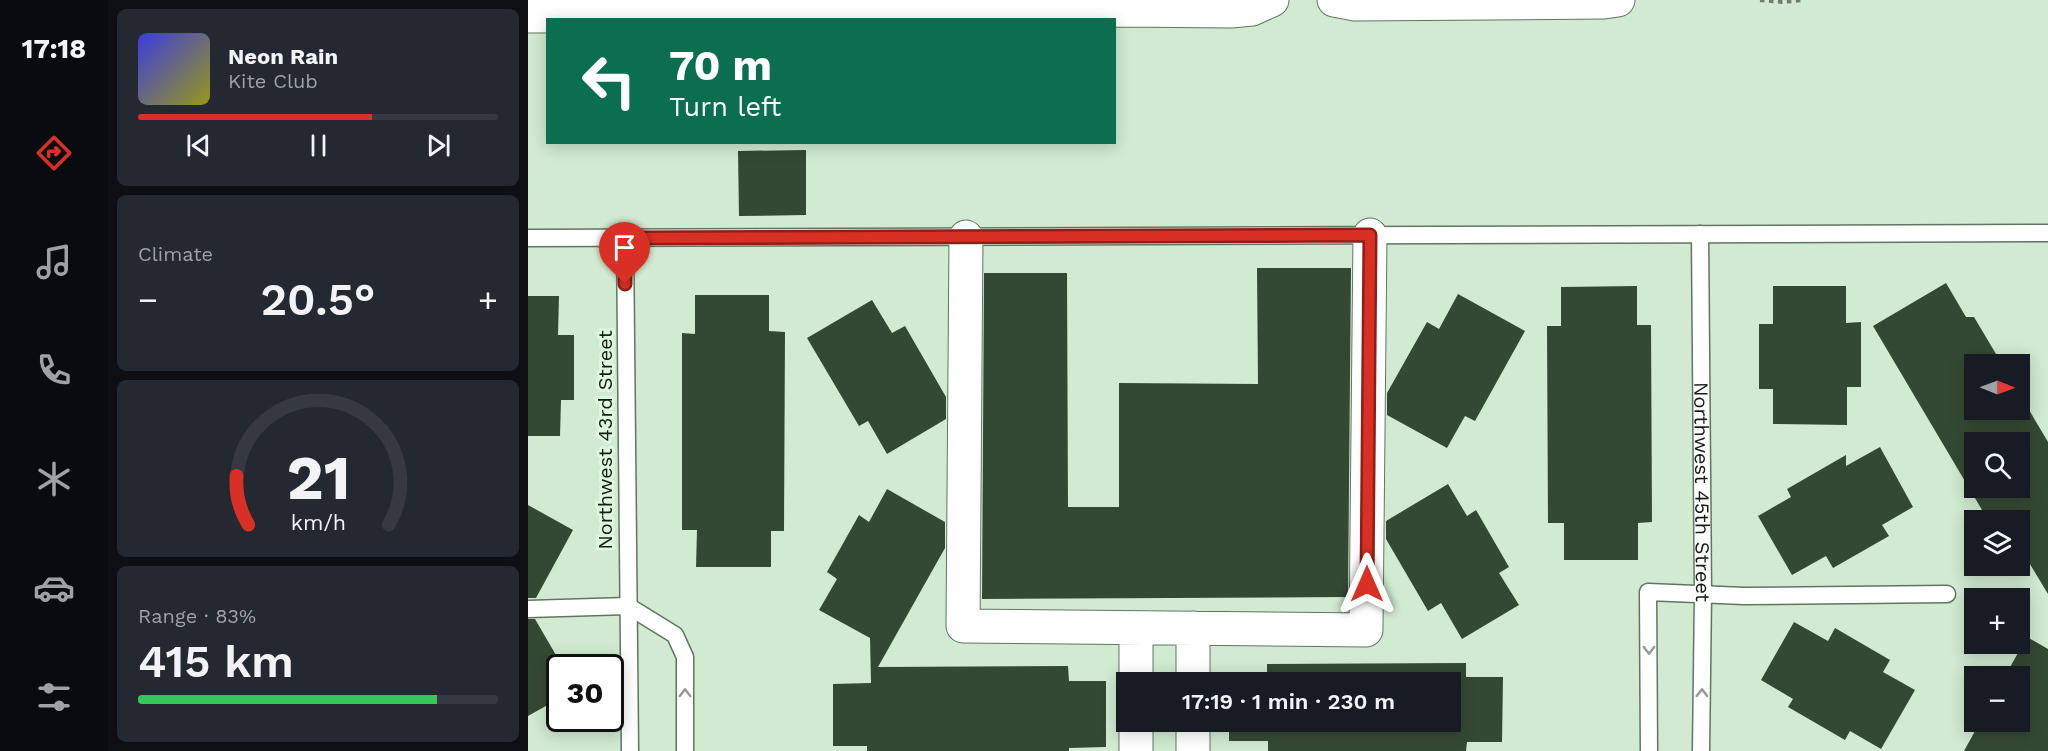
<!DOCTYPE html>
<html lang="en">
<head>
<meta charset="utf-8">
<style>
  :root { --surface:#171b24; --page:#242831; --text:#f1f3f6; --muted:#9ea1a6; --line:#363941; --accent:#d93025 }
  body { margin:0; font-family:"Work Sans",sans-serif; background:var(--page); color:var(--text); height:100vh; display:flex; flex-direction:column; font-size:22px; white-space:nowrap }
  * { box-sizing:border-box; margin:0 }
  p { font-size:20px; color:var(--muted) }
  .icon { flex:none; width:33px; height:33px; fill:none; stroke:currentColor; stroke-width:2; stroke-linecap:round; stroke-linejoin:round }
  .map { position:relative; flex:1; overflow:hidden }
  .details { display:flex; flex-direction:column; gap:9px; padding:9px; background:#0d0f14; width:420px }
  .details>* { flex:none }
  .banner { position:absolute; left:18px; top:18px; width:570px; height:126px; border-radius:0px; box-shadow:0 3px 15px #0003; background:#0b6e4f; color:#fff; overflow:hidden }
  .needle { width:39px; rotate:91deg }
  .tools { position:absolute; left:1436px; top:354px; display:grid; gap:12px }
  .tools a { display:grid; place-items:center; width:66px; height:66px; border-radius:0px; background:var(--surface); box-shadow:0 3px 15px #0003; font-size:30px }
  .speed { position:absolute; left:18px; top:654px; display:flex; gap:12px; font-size:30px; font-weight:700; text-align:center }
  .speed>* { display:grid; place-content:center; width:78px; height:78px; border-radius:50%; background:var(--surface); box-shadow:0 3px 15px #0003; line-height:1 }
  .speed .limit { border:3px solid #111; border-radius:9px; background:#fff; color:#111 }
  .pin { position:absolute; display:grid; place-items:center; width:51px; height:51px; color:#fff; margin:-62px -26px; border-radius:50% 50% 50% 0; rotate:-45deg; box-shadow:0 0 6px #0007 }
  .pin .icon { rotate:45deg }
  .me { position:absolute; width:66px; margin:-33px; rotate:0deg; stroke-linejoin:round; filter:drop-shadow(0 0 4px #0008) }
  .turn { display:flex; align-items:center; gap:21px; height:126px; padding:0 24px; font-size:27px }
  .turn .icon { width:78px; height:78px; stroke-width:2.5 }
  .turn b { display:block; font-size:42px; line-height:51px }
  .big { font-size:45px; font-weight:600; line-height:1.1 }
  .details .card { flex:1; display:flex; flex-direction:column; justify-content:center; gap:9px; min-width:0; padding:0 21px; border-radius:9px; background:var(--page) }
  .details .dial { align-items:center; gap:0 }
  .dial svg { height:156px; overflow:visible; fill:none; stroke:var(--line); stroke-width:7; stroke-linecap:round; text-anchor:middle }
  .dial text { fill:var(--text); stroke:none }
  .song { display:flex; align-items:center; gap:18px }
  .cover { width:72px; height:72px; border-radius:9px; background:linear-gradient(135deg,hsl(240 70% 55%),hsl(60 70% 35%)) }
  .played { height:6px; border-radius:3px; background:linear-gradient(90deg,var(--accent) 65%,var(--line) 65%) }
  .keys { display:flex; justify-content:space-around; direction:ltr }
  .heat { display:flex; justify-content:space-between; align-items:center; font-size:33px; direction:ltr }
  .charge { height:9px; border-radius:4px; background:linear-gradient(90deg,#34c759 83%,var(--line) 0) }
  .trip { position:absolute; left:588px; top:672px; width:345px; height:60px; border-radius:0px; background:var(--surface); box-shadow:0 3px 15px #0003; font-weight:600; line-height:60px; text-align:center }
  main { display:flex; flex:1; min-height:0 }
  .dock { display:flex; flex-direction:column; width:108px; justify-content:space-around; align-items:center; background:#090b0e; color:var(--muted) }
  .dock .icon { width:42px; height:42px }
  .dock .selected { color:var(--accent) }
  .dock b { font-size:27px; color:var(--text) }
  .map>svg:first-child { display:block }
</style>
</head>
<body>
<main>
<nav class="dock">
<b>17:18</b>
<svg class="icon selected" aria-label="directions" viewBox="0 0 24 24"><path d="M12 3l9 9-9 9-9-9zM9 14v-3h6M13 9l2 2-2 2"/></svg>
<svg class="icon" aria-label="music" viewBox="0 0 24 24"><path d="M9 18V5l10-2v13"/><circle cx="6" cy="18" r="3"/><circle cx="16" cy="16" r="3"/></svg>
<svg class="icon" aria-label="phone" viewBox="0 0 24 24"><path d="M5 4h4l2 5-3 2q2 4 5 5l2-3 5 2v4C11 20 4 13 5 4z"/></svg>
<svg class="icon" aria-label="climate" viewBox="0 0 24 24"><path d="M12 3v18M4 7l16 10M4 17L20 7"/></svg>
<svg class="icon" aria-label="car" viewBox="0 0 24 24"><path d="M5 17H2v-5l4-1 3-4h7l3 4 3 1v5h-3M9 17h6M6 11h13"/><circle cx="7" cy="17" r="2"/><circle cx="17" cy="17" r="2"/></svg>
<svg class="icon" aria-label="filters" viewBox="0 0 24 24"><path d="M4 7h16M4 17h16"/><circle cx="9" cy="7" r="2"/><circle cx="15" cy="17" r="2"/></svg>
</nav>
<section class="details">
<div class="card">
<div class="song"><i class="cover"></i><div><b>Neon Rain</b><p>Kite Club</p></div></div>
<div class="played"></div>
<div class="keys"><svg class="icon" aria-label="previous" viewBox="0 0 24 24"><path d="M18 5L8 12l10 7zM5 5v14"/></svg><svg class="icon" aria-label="pause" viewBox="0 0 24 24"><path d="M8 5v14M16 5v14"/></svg><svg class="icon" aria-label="next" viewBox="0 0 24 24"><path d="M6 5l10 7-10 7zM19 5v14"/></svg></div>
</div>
<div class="card"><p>Climate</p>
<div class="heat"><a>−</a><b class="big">20.5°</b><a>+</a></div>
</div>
<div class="card dial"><svg viewBox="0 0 100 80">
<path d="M14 69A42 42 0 1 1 86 69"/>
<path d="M14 69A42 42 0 0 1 8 44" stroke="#d93025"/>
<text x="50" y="56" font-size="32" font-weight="700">21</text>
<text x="50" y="72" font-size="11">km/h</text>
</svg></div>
<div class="card"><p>Range · 83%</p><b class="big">415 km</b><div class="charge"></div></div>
</section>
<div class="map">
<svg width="1520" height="751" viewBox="0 0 1520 751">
  <rect width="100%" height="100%" fill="#d1ead1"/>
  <path fill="#344934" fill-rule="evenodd" d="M278,150V215L211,216L210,151Z
    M729,268H823L820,597L454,599L456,273H539L540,507H591V383L730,384Z
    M1418,283L1438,317H1446L1474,364H1446V410H1491V393L1520,442V594L1491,546V520H1460L1345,326ZM1446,442H1491V488H1446Z
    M1109,286V325H1123L1124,522L1110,523V560H1036V523H1020L1019,326H1033V287Z
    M1245,286H1318V323L1333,322V387H1319V425L1245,424V389H1231V324H1245Z
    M930,294L997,331L947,421L937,416L919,448L859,415V393L899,322L911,329Z
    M167,295H241V331L257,332L256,531H243V567H168L169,530H154V333L167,334Z
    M0,296H31L30,335H46V400H33L32,436H0Z
    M344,300L364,333L377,326L418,397V419L359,454L340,421L331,426L279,338Z
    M1352,447L1385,507L1354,525L1361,536L1305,568L1298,556L1264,575L1230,516L1263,497L1259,489L1318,455V466Z
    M920,484L939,516L948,510L981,567L971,573L991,605L934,639L913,603L900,611L858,539V521Z
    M359,489L417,522V548L350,667L540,666L541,681H578V747L541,748V751H339V746H305V684L343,683L342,638L291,610L309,579L299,572L331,515L341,522Z
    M0,505L45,530L8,598H0Z
    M0,619H7L32,662V698L0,716Z
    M1266,622L1300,641L1307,628L1362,660L1355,672L1387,690L1353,749L1322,731L1317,740L1260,707L1265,699L1233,680Z
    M1499,637L1520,649V751H1436L1452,722H1491V676H1477Z
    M938,663V677H975L974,742H939L938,751H740V741H701V722H922V682H701V680H739V664Z"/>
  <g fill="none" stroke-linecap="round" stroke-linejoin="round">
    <defs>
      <g id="service">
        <path id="s1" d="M1172,234L1175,594L1173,751"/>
        <path d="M0,238L1520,233"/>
        <path d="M97,238L102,751"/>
        <path d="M100,606L147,635L157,657V751"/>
        <path d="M0,609L100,606"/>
        <path d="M1121,751L1120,592L1216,596L1419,594"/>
      </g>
      <path id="minor" d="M806,0L827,4L1076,2L1090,0
        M0,16L326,15L594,10L703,11L724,9L744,0
        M438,237L435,626L838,630L842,235
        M608,628V682
        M665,682V628
        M608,722V751
        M665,751V722"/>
    </defs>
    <use href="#service" stroke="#607660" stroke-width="19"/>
    <use href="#minor" stroke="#607660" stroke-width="35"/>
    <path stroke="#6e7e6e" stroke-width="4" stroke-dasharray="4.5 4.5" stroke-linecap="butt" d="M1232,0L1254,2L1276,0"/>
    <use href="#service" stroke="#fff" stroke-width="16"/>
    <use href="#minor" stroke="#fff" stroke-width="33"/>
  </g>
  <defs><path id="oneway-chevron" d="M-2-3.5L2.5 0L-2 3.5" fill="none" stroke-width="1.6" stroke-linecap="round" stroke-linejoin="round" transform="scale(1.5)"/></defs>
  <g stroke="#959995">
    <use href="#oneway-chevron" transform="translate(1121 650) rotate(90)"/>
    <use href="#oneway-chevron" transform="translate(157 693) rotate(-90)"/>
    <use href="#oneway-chevron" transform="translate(1174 693) rotate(-89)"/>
  </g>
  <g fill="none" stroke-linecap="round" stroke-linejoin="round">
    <defs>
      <path id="route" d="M97,284V238L842,235L839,584"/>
    </defs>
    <use href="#route" stroke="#8d1f18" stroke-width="15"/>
    <use href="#route" stroke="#d93025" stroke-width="10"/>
  </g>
  <g text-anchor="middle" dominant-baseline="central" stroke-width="6" stroke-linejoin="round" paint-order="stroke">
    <g font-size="20" fill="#141d14" stroke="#def8de">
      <text transform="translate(77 440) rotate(-90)">Northwest 43rd Street</text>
      <text stroke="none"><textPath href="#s1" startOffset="258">Northwest 45th Street</textPath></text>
    </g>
  </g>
</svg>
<div class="tools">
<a><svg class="needle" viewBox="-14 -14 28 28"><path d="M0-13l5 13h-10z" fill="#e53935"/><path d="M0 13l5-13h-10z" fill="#9ea1a6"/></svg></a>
<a><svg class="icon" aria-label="search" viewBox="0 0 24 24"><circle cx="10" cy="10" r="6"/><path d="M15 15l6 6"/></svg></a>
<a><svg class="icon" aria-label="layers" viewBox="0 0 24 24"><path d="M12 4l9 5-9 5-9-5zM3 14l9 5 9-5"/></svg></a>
<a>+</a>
<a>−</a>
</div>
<div class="speed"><div class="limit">30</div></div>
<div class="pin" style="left:97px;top:284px;background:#d93025"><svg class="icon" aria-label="arrive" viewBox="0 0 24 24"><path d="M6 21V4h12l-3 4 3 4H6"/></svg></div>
<svg class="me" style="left:839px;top:584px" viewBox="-20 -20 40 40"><path d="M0-17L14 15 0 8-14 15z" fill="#d93025" stroke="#fff" stroke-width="4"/></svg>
<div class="trip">17:19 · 1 min · 230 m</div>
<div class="banner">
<div class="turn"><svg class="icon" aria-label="left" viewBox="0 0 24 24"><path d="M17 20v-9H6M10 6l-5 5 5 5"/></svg><div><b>70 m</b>Turn left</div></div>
</div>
</div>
</main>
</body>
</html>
